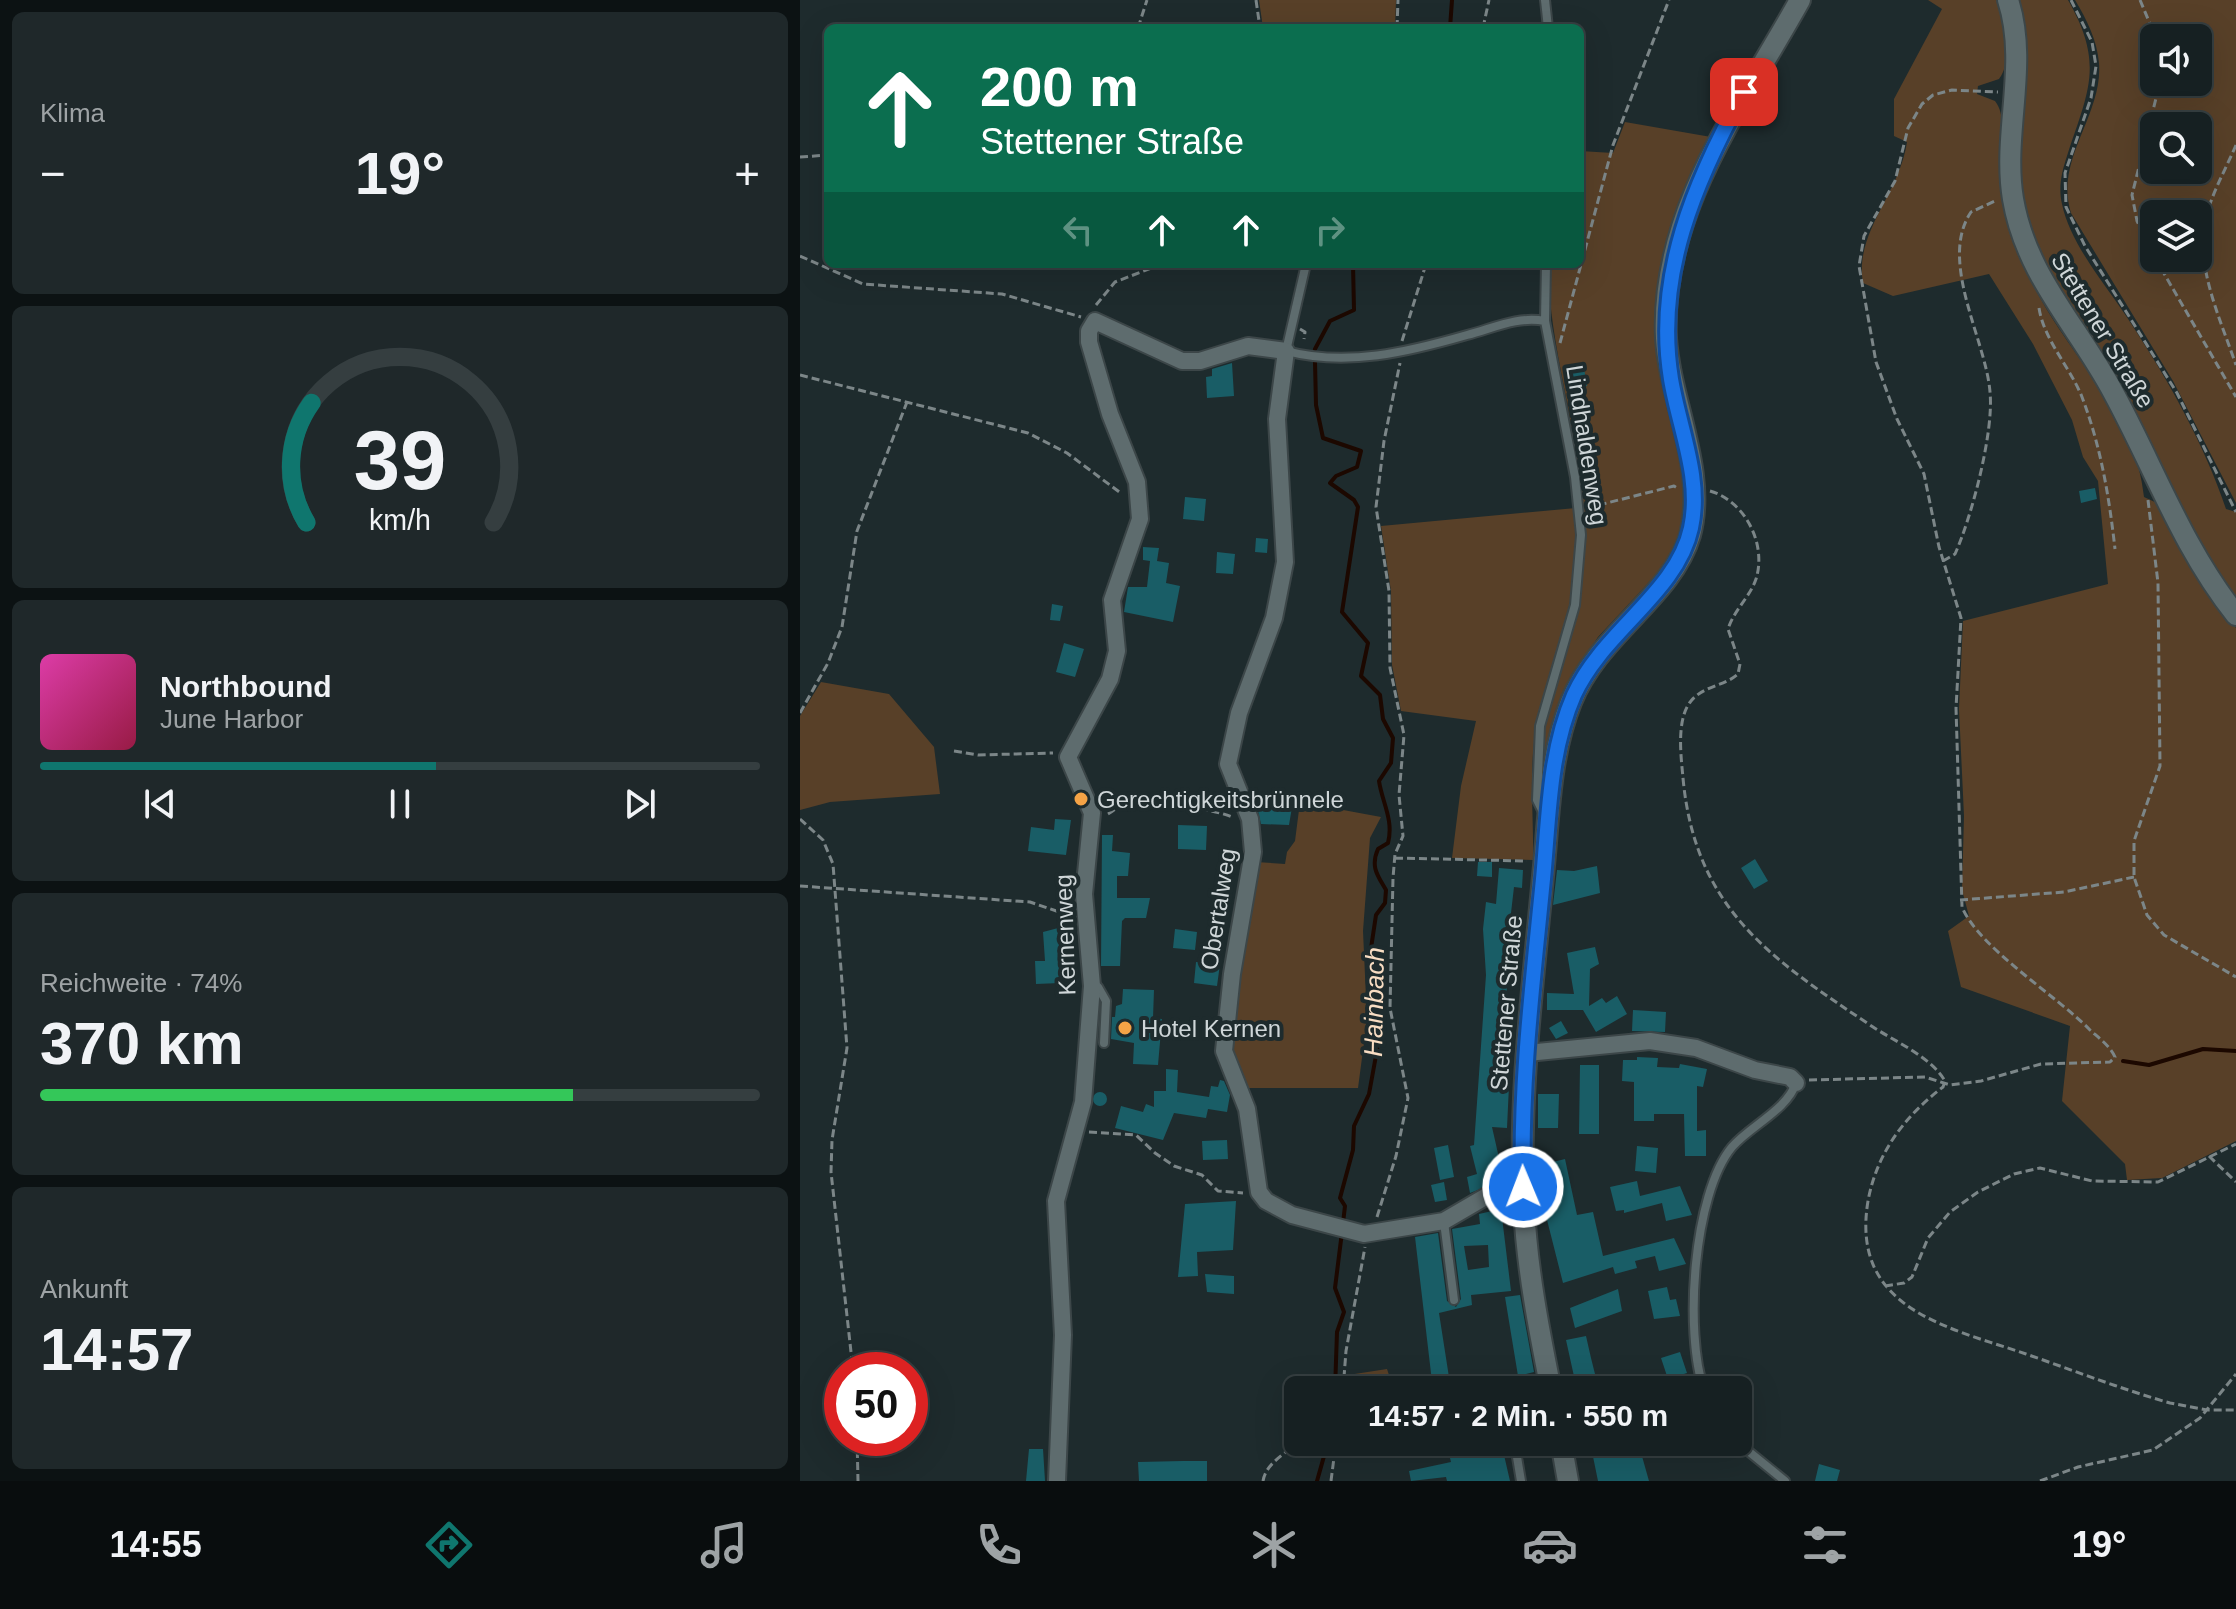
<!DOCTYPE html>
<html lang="de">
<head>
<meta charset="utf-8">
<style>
  :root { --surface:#162022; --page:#1f282a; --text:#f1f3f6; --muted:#9ea3a5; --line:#353e40; --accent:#0f766e }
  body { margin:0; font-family:Helvetica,sans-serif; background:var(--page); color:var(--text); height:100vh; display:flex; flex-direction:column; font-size:30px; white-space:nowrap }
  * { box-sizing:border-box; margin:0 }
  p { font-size:26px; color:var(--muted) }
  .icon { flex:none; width:44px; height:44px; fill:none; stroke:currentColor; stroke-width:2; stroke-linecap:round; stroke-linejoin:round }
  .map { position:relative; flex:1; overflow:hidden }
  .side { display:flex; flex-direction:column; gap:12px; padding:12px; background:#0c1213; width:800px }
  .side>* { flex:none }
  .top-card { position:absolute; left:24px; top:24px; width:760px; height:244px; border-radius:12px; box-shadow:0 8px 32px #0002,0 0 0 2px var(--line); background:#0b6e4f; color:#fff; overflow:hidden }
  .buttons { position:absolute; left:1340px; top:24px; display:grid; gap:16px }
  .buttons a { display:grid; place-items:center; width:72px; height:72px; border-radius:12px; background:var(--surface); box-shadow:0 8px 32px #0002,0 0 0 2px var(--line); font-size:40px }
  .speed { position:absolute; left:24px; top:1352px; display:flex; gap:16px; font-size:40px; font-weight:700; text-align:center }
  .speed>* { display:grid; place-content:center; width:104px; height:104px; border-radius:50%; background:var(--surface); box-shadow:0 8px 32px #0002,0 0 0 2px var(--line); line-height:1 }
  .speed .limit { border:12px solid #d22; background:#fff; color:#111 }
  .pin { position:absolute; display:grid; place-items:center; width:68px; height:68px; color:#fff; margin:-34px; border-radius:16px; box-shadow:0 4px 12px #0006 }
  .me { position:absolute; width:88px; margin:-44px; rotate:359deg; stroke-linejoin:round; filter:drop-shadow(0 0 6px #0008) }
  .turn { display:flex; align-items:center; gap:28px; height:168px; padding:0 24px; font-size:36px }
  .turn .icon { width:104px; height:104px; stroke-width:2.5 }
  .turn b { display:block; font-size:56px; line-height:68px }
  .lanes { display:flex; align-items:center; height:76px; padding:0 24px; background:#0003; justify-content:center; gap:40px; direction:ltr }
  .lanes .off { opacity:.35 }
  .big { font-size:60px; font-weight:800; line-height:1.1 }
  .side .tile { flex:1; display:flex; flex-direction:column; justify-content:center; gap:12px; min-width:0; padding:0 28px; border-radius:12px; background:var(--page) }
  .side .dial { align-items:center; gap:0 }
  .dial svg { height:208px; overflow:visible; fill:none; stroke:var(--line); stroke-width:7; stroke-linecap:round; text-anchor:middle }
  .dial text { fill:var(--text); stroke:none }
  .song { display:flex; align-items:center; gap:24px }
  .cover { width:96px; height:96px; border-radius:12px; background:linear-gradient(135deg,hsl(320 70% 55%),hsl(340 70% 35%)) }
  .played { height:8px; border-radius:4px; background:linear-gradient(90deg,var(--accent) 55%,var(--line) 55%) }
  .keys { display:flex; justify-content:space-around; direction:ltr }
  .heat { display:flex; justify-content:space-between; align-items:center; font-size:44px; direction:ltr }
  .charge { height:12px; border-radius:6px; background:linear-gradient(90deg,#34c759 74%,var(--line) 0) }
  .trip { position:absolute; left:484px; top:1376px; width:468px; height:80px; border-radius:12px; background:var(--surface); box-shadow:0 8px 32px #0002,0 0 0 2px var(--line); font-weight:800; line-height:80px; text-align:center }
  .tabs { display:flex; height:128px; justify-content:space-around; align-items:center; background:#090d0e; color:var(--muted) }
  .tabs .icon { width:56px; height:56px }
  .tabs .selected { color:var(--accent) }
  .tabs b { font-size:36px; color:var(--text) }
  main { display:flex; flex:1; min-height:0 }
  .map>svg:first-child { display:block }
</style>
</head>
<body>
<main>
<section class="side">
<div class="tile"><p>Klima</p>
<div class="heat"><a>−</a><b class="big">19°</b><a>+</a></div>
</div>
<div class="tile dial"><svg viewBox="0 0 100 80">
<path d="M14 69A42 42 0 1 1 86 69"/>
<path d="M14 69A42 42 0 0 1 16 23" stroke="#0f766e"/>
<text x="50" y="56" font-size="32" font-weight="700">39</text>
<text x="50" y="72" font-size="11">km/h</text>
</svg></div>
<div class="tile">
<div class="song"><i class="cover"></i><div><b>Northbound</b><p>June Harbor</p></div></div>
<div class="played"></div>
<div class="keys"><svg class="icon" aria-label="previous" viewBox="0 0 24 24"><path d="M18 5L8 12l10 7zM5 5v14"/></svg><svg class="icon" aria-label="pause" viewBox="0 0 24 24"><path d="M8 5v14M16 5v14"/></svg><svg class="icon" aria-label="next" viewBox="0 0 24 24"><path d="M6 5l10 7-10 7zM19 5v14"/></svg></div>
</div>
<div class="tile"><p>Reichweite · 74%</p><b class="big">370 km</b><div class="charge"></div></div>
<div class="tile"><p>Ankunft</p><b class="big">14:57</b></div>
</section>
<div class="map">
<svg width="1436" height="1481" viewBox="0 0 1436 1481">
  <rect width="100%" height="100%" fill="#1e2b2d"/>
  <path fill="#584028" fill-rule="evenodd" d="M459,0H596L595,28H463Z
    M1128,0H1198C1207,22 1214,59 1199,79L1178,86L1177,94L1195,101C1206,116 1200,130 1201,147C1203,175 1214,235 1223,261C1253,344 1336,406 1344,497L1357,503L1436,628V1141L1362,1178L1327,1180L1325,1164L1262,1101L1270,1026L1161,987L1148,931L1169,916L1162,890L1164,816L1159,709L1163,621L1308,584L1298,481L1283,457L1272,420L1233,344L1189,274L1093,296L1063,283C1054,232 1099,195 1107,142L1094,136V99L1142,9Z
    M1217,0H1268C1305,65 1288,91 1267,156C1262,171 1258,187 1262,204C1271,247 1309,288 1332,325C1370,383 1404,444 1426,509L1436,512V600L1405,554L1246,273L1225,212L1218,170Z
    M1275,0H1436V503L1373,381L1271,213C1254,159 1303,116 1299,63C1297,40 1287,20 1275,0ZM1354,38H1398V82H1354ZM1354,126H1398V170H1354ZM1354,214H1398V258H1354Z
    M825,122L911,137L859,361L886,492L882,532L869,561L798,637L774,675L740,793C741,769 740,743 745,720C758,661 782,608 784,548C788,455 749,359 748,264H780V151L813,153Z
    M776,508C785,594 753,645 737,724C728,768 734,816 733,860L652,858L661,786L676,721L601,711L592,665L591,591L581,526Z
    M21,682L89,694L134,747L140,794L30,802L0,810V716Z
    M500,802L581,817L570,838L563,931L567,1020L558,1088H443L428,1058L456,862L485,864L487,852L495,841Z
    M587,1369L594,1390H546L548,1375Z"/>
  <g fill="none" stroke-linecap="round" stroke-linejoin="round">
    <path stroke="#1c0800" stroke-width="4" d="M650,28L652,0
      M515,349L530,321L554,310L553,264
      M515,362L516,405L523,438L561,451L557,467L536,476L530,483L554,500L558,507L542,612L568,643L561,676L580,695L583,719L593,738L591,763L579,781C582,802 594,820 588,843L578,849C570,867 578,876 586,890L585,903L576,915L570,955L575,982L572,1008L578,1030L577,1050L569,1094L554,1126L553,1150L540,1198L545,1206L543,1223
      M1323,1061L1349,1065L1403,1049L1436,1051
      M535,1390L537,1332L544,1312L535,1288L542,1232
      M517,1481L528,1442"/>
  </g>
  <path fill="#195d66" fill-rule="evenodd" d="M432,363L434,396L407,398L406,377L412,376V369Z
    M784,368L787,386L770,389L766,371Z
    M1295,488L1297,499L1281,503L1279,491Z
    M385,497L406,499L404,521L383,519Z
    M456,538L468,539L467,553L455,552Z
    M343,547L359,548L357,561L369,563L366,583L380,586L373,622L324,612L328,587H347L350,561L343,560Z
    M417,552L435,554L433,574L416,573Z
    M252,604L263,606L260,621L250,620Z
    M264,643L284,649L275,677L256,672Z
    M459,795L472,797V805L492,807L489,825L461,824L457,807Z
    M255,819L271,820L266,855L228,851L231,827L254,830Z
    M378,825L407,826L406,850L378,849Z
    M302,835H313L312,851L330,853L328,876H317V898H350L346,918H325L322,921L320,966H301Z
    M955,859L968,881L954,889L941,868Z
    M678,862H692V877L677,876Z
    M797,866L800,893L753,905L757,870L774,871Z
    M699,868L723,870L722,888L714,887L708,939L716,940L715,952H710L703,1035V1064H710L707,1128L692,1127L704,1180L670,1193L667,1177L677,1174L670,1146L674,1145L686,975L683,929L686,902L696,904Z
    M262,927L260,983L236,984L235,961H245L243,932Z
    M375,929L397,932L395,950L373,948Z
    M795,947L799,964L790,969L789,1006L802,998L806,1003L817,996L827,1014L796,1032L783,1010H747V993L774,994L767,953Z
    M396,962L420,964L417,986L394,983Z
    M323,989L354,990L353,1018L362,1019L358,1065L333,1064L334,1043L311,1039L312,1017H315L316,1006L322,1004Z
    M833,1010L866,1012L865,1032L832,1031Z
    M761,1021L768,1033L756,1039L749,1028Z
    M837,1057L858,1058L857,1067L879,1068L880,1064L907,1069L903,1087L897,1086V1131L906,1130V1156H885L884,1114H854V1121H834V1082L822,1081L823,1060H837Z
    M780,1065H799V1134H779Z
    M366,1069L378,1070L377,1092L409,1097L411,1086L418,1087L420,1080L424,1081L430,1095L427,1112L408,1109L406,1118L374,1113L363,1140L315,1128L321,1106L343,1112L346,1104L354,1107V1091H366Z
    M293 1099a7 7 0 1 1 14 0a7 7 0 1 1-14 0Z
    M738,1094H759L758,1128H738Z
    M427,1140L428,1159L403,1160L402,1141Z
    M648,1145L654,1177L640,1180L634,1148Z
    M837,1146L858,1148L856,1173L835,1171Z
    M765,1159L777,1215L793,1212L803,1256L874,1238L886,1264L859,1271L855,1256L835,1261L837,1268L815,1274L813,1267L763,1283L745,1212L752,1211L751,1201L741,1165Z
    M837,1181L840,1196L880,1186L892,1215L866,1221L862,1203L824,1213V1210L816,1211L810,1187Z
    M644,1182L647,1200L635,1202L631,1185Z
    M436,1201L433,1250L397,1252L398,1276L378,1277L385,1204Z
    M701,1209L711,1291L671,1295L672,1305L639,1313L651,1390H633L615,1237L638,1233L647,1301L656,1307L661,1299L652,1229L680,1224L679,1214ZM688,1245L689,1267L668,1270L664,1246Z
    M405,1274L434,1276V1294L407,1292Z
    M867,1287L870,1300L876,1299L880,1316L854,1319L848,1291Z
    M818,1289L822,1311L775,1328L770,1308Z
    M720,1295L734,1372L718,1376L705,1297Z
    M786,1336L791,1358L799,1390H777L766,1340Z
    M880,1352L887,1373L868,1379L861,1358Z
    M709,1377L712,1390H671V1385Z
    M646,1442H701L710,1481H647L646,1477L611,1481L609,1471L651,1462Z
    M790,1442H838L849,1481H798Z
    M229,1449H243L245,1481H226Z
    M383,1461H407V1481H339L338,1462Z
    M1019,1464L1040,1470L1037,1481H1015Z"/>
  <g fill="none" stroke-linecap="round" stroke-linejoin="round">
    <defs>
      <path id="service" d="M745,0L748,28
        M506,264L486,351C547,367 608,352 667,335C694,328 717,316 745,321
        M744,814L737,800L740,726L775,605L781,535L775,477L745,321L746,264
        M293,986L298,987L306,1001L304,1043
        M644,1222L654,1300
        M904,1390C884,1333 893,1194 932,1147C950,1126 987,1110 996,1083
        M937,1442L985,1481
        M721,1481L717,1457L719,1453L757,1442"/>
      <path id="minor" d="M727,1053L850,1041L896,1048L955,1070L990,1077L996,1083
        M257,1481L263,1335L256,1201L283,1102L292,986L284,894L292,813L268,757L310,679L317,651L312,600L340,519L337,482L310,414L289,342V331L295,321L382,361H400L448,346L486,351L477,419L485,562L474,618L439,713L428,764L450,819L453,852L432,974L424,1051L447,1109L459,1192L466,1201L492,1215L564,1234L644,1221L692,1193L723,1187"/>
      <path id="secondary" d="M1208,0C1229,65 1202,133 1213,199C1226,276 1278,326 1313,392C1354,467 1382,547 1436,615
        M751,1390C739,1330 727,1269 724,1207C718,1097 733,986 743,876C749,818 749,757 771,702C798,634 872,597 890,535C907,471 870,402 866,338C860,211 942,105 1000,0
        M761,1442L768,1481"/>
    </defs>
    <use href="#service" stroke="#3c4648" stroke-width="12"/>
    <use href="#minor" stroke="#3c4648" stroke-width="20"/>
    <use href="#secondary" stroke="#3c4648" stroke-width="24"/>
    <path stroke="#7c8688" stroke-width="3" stroke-dasharray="8 4" stroke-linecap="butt" d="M456,0L460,28
      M1271,0L1292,42L1296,66L1291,98L1265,173L1266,207L1285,246L1377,393L1436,512
      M1340,0L1356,38
      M338,28L347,0
      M597,28L598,0
      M683,28L689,0
      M1436,145C1425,171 1409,198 1404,226C1397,270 1422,324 1436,365
      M0,157L28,155
      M0,256L63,284L202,294L281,317
      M1354,256L1337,221L1332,195L1360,82
      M1355,258L1436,397
      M296,305L315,282L362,264
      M1239,308C1244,340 1270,367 1282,397C1301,447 1309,496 1315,549
      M500,329L505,332L504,339
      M602,341L626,264
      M760,343L813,145L869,0
      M0,375L228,433L267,453L322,494
      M910,491C945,501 967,544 956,579C950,597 934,610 928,629L940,664L938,674C925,686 903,686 891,701C876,719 881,756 883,778C895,909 971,959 1073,1027C1096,1042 1131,1057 1145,1081L1143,1087C1105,1116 1077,1152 1068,1201C1050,1309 1147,1327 1226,1354C1275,1371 1321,1389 1370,1403L1407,1410H1436
      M1348,500L1358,583L1360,766L1334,841V877L1347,915L1364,935L1436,977
      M787,508L874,486L879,489
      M1143,561L1155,554C1172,516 1194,432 1190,392C1186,340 1138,261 1171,212L1195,201
      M0,713L28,663L42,627L57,531L107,402
      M154,751L178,755L253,753
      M308,814C315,810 321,803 329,801C344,798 421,810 434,818
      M0,819L23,840L33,864L47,1048L32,1140L31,1172L53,1370
      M595,858L727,861
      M0,886L230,902L271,916
      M1160,900L1264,892L1334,877
      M1009,1080L1125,1077L1150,1085L1181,1081L1241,1064L1310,1062L1315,1057C1310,1046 1299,1038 1290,1030C1257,996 1179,948 1162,907L1156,708L1161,618L1139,547L1124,474L1097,419L1076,362L1059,266L1064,236L1095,181L1108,128L1122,104L1133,95L1152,90L1198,92
      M289,1132L336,1135L355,1153L374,1166L402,1175L418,1191L443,1193
      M1409,1156L1436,1182
      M577,1217L596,1156L608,1098L590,1008L593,878L595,854L603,836L599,795L604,735L590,668L589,591L576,507L584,441L600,363
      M1085,1286L1104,1283L1112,1277L1128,1238L1150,1212L1178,1192L1214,1174L1240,1168L1292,1181L1358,1182L1436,1144
      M543,1390L546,1351L565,1247
      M57,1438L58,1481
      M463,1481C466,1463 486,1453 499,1442
      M531,1481L536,1442
      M1240,1481L1278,1467L1353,1450L1400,1418L1436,1374"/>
    <use href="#service" stroke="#5e6c6e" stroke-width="8"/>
    <use href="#minor" stroke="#5e6c6e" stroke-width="16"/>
    <use href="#secondary" stroke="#5e6c6e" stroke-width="20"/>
  </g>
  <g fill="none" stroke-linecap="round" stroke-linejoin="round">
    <defs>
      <path id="route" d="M723,1187C720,1084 733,981 743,879C749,817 749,752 774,695C803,631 877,593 891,528C902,478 879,428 871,379C854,276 895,181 944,92"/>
    </defs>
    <use href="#route" stroke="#114b97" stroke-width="20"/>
    <use href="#route" stroke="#1a73e8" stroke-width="14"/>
  </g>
  <g fill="#f5a346" stroke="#1e2b2d" stroke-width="3">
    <circle cx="281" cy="799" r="8"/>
    <circle cx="325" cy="1028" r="8"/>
  </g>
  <g text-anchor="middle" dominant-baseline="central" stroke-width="8" stroke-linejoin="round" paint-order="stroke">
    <g font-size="24" fill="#cfd6d8" stroke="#1e2b2d">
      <text transform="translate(1303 330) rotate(59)">Stettener Straße</text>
      <text transform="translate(787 445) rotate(81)">Lindhaldenweg</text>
      <text transform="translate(418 909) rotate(-81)">Obertalweg</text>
      <text transform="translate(265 935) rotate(-92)">Kernenweg</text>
      <text transform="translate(706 1003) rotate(-85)">Stettener Straße</text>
    </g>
    <g font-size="24" fill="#cfd6d8" stroke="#1e2b2d" text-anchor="start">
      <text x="297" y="799">Gerechtigkeitsbrünnele</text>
      <text x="341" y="1028">Hotel Kernen</text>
    </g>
    <g font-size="26" font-style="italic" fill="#f8ddc3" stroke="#1e2b2d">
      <text transform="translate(574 1002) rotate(-89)">Hainbach</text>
    </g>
  </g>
</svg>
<div class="buttons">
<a><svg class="icon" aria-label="sound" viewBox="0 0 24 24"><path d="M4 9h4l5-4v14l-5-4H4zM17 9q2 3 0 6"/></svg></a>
<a><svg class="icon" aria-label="search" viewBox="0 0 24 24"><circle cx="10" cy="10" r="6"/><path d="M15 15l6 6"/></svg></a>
<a><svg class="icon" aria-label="layers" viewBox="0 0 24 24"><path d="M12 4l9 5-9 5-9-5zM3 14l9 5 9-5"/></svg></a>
</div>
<div class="speed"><div class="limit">50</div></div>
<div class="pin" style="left:944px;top:92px;background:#d93025"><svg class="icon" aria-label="arrive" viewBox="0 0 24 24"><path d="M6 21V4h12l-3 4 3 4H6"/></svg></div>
<svg class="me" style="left:723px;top:1187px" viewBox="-20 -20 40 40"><circle r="17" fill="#1a73e8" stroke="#fff" stroke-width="3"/><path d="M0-11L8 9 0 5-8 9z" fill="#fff"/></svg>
<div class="trip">14:57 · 2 Min. · 550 m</div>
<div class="top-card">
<div class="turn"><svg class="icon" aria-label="ahead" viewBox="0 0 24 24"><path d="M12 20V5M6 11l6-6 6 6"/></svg><div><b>200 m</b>Stettener Straße</div></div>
<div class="lanes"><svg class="icon off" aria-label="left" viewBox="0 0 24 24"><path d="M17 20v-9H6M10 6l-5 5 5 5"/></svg><svg class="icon" aria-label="ahead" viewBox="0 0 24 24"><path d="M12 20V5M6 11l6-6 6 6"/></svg><svg class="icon" aria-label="ahead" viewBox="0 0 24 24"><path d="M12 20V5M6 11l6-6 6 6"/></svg><svg class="icon off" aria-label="right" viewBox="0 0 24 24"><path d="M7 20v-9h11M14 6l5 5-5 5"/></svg></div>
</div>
</div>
</main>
<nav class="tabs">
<b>14:55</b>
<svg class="icon selected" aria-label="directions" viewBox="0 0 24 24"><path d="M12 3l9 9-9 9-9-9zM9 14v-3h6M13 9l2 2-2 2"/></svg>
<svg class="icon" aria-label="music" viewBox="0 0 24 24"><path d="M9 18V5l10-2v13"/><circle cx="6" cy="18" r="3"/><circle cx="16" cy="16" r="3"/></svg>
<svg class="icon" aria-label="phone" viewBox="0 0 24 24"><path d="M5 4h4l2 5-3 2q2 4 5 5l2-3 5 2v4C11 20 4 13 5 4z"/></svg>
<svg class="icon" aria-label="climate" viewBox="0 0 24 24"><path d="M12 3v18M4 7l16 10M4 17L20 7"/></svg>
<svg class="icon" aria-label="car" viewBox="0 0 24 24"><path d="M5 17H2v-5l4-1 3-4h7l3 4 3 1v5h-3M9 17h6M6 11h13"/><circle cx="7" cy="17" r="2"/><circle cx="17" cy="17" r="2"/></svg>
<svg class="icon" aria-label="filters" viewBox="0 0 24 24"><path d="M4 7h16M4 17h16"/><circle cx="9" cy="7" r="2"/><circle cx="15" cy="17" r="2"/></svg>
<b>19°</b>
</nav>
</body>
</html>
